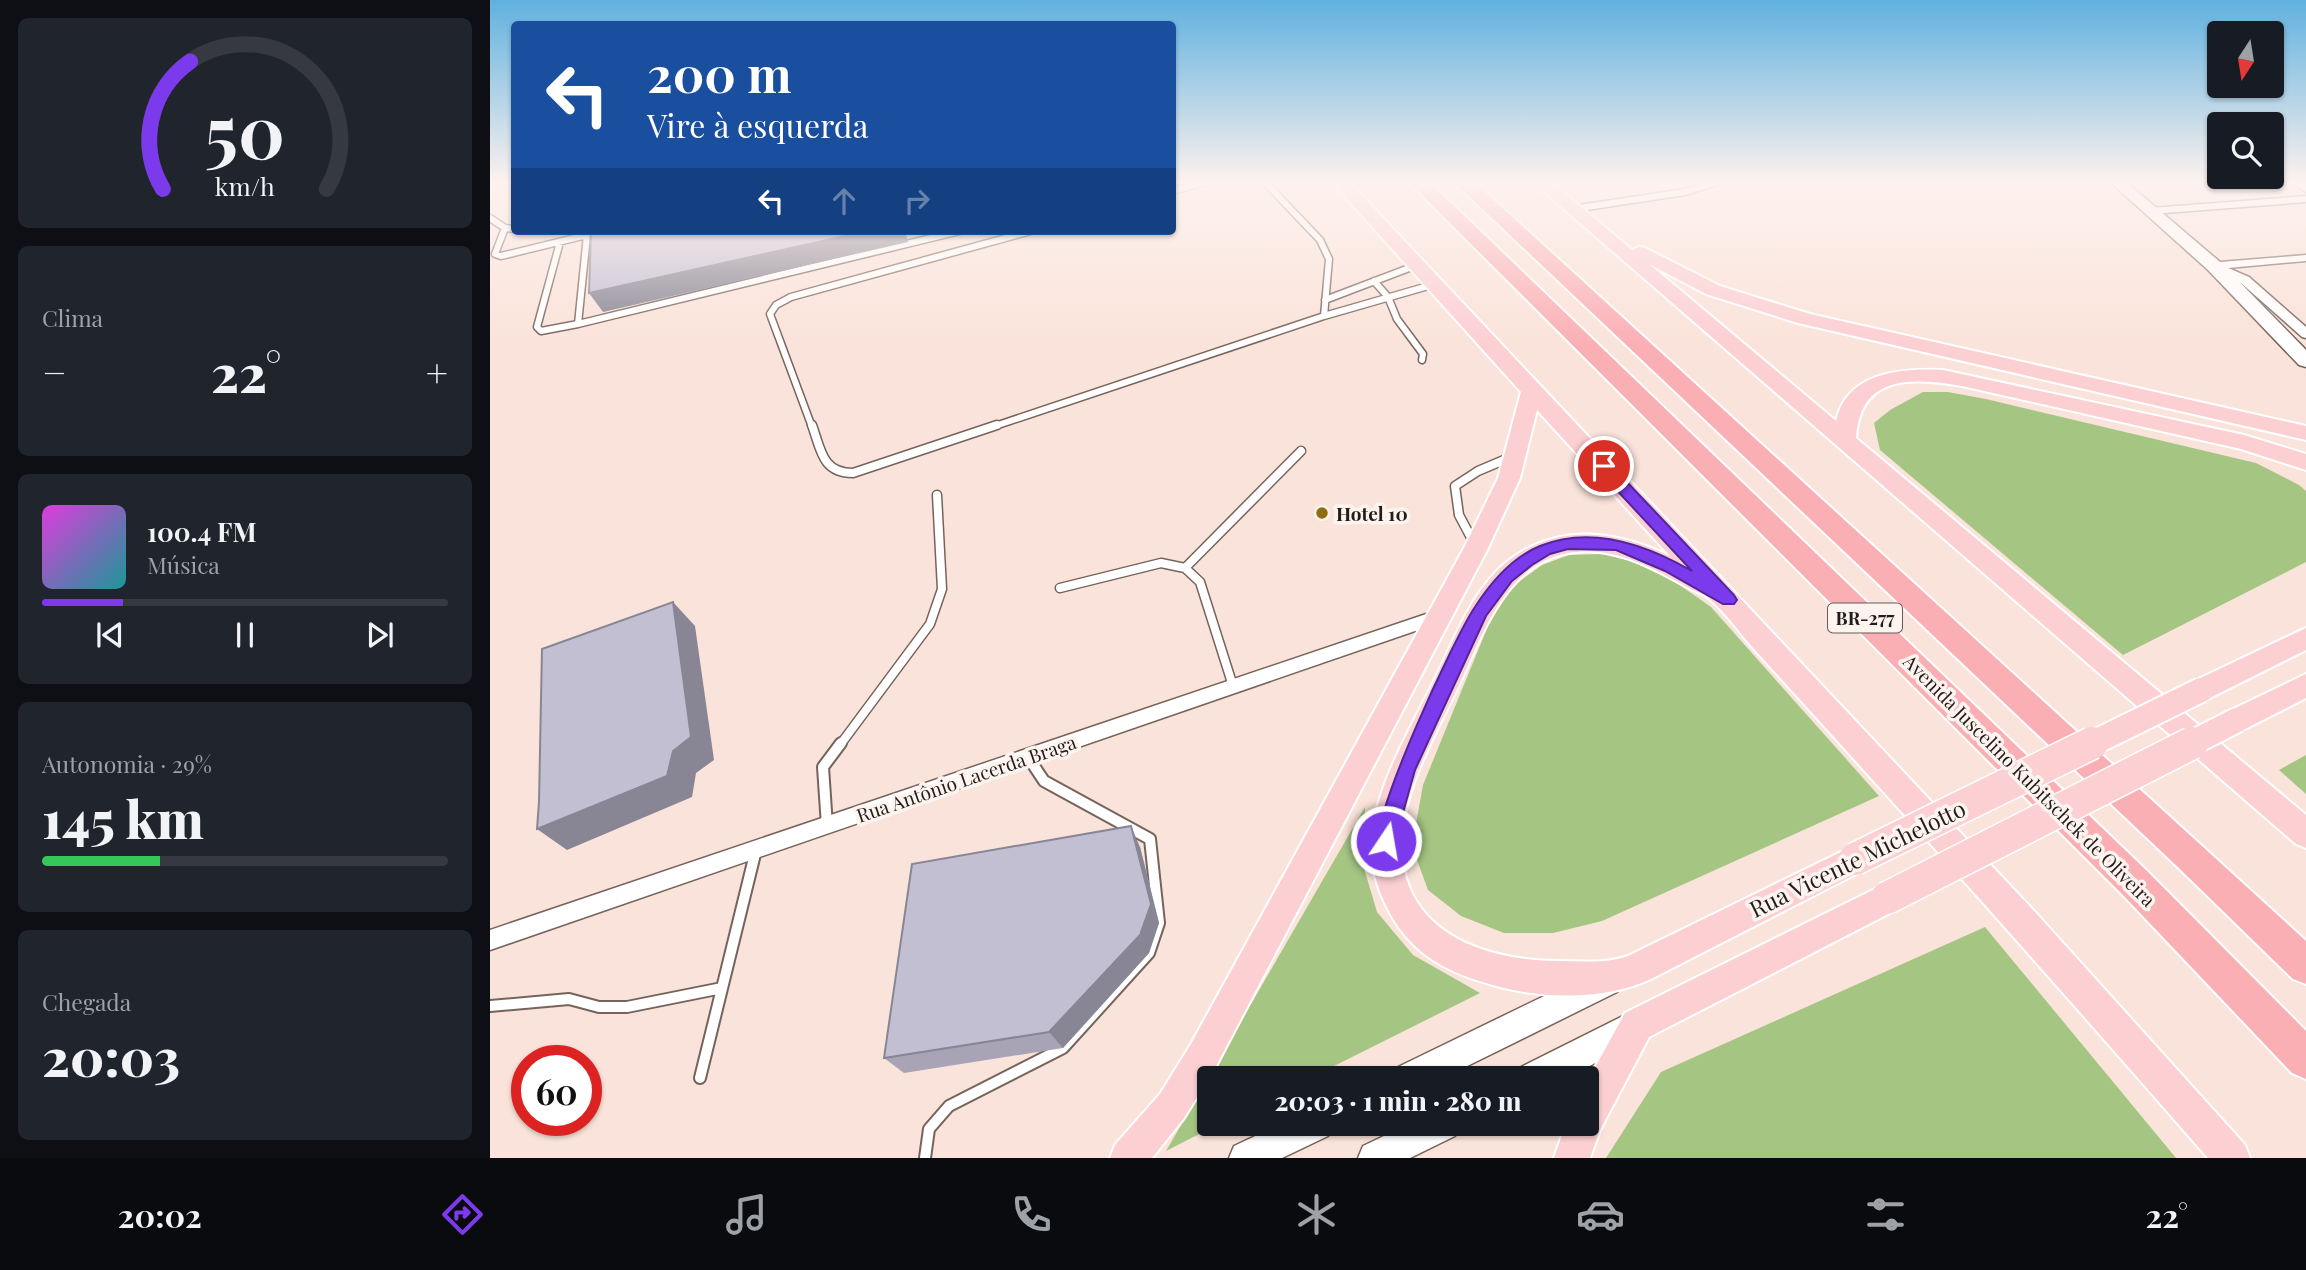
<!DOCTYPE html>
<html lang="pt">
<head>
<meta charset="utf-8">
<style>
  :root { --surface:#171b24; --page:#20242c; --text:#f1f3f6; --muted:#9ea1a6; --line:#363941; --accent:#7c3aed }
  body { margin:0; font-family:"Playfair Display",serif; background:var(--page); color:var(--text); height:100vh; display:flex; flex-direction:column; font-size:26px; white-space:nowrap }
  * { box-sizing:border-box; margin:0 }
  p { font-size:23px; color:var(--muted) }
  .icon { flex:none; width:38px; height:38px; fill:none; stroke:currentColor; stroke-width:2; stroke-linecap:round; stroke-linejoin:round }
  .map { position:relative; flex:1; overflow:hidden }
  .sheet { display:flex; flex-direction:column; gap:18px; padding:18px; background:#0d0f14; width:490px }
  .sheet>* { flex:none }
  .banner { position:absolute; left:21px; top:21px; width:665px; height:214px; border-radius:7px; box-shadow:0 2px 5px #0004; background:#1a4fa0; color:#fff; overflow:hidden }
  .needle { width:46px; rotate:192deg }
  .tools { position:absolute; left:1717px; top:21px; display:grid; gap:14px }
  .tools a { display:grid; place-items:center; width:77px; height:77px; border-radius:7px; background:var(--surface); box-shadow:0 2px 5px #0004; font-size:35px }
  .speed { position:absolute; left:21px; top:1045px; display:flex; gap:14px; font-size:35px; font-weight:700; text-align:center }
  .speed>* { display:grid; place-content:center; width:91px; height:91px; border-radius:50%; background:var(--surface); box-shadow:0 2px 5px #0004; line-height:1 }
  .speed .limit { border:10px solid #d22; background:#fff; color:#111 }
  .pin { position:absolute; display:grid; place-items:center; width:60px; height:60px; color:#fff; margin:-30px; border:4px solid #fff; border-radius:50%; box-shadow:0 2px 7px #0007 }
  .me { position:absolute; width:77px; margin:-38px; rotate:12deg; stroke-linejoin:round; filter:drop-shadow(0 0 5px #0008) }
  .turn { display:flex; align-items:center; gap:24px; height:147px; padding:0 21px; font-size:32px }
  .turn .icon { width:91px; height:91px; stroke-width:2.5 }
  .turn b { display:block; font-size:49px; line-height:60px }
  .lanes { display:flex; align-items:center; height:66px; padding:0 21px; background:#0003; justify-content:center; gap:35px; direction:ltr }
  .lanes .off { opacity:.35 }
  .big { font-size:52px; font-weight:800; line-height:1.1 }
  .sheet .tile { flex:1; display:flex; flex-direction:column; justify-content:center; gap:10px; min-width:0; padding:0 24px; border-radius:10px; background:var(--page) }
  .sheet .dial { align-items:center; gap:0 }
  .dial svg { height:182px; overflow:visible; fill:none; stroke:var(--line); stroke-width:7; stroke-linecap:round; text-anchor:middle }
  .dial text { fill:var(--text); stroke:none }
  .song { display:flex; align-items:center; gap:21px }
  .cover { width:84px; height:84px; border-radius:10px; background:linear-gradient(135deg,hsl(300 70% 55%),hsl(180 70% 35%)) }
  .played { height:7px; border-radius:4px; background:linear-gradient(90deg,var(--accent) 20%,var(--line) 20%) }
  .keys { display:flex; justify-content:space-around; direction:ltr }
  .heat { display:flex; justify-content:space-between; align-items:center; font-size:38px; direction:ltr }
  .charge { height:10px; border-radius:5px; background:linear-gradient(90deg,#34c759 29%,var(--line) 0) }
  .trip { position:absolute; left:707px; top:1066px; width:402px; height:70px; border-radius:7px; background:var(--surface); box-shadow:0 2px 5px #0004; font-weight:800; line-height:70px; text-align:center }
  .tabs { display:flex; height:112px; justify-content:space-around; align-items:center; background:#090b0e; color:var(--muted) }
  .tabs .icon { width:49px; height:49px }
  .tabs .active { color:var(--accent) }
  .tabs b { font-size:32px; color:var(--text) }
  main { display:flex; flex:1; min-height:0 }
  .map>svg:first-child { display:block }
</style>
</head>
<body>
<main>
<section class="sheet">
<div class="tile dial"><svg viewBox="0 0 100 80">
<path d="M14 69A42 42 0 1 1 86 69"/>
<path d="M14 69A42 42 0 0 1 26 13" stroke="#7c3aed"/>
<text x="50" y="56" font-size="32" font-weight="700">50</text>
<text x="50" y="72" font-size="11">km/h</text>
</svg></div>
<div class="tile"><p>Clima</p>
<div class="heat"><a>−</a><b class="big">22°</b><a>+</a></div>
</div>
<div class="tile">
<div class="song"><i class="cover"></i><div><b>100.4 FM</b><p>Música</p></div></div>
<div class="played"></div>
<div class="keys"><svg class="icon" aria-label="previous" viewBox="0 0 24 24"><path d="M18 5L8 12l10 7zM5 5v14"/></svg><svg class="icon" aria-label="pause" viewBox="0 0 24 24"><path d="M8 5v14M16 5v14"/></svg><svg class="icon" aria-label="next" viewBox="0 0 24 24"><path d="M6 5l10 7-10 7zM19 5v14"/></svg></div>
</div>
<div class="tile"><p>Autonomia · 29%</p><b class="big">145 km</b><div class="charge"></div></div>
<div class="tile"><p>Chegada</p><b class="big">20:03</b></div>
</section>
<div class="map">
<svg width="1816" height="1158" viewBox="0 0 1816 1158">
  <rect width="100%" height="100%" fill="#fae3da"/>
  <path fill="#a5c683" d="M1433,392H1458L1496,399L1766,463L1809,485L1816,491V562L1633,655L1390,450L1384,423L1400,410Z
    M1111,554L1146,562L1184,581L1221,607L1389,796L1112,921L1063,933H1014L971,916L938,890L922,846L933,785L1000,621L1023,586L1052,565L1079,555Z
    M1816,755V794L1789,770Z
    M875,807L873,865L887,912L923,955L990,993L820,1078H719V1124H729L676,1151Z
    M1495,927L1686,1158H1116L1171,1072Z"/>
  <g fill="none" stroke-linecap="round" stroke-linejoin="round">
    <defs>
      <path id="lane-far2" d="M775,182L830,240L839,259L834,316
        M682,191L716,182
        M1083,209L1195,192L1227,182
        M0,218L15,228L24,229
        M15,228L5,254L11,256L97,235L101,231
        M97,235L88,324L470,231
        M70,242L47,327L51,331L88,324
        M884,281L898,297L907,319L933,354L932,360
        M835,300L927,265
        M322,427L280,314L286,305L301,297L541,231
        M502,427L834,316L945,284"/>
      <path id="lane-far1" d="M322,425C331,450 332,473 363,473L507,425
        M985,545L969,515L965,486L988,471L1021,457
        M695,568L811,451
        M570,588L671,563L695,568L710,582L743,686
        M350,745L440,624L452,589L447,495"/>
      <path id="lane" d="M337,826L333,767L351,743
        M0,1006L79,999L109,1007H137L232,988
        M210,1078L266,850
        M435,1158L439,1129L459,1106L573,1048L659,953L669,923L660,839L554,781L538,757"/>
      <path id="street" d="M1816,196V202L1661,214L1656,211L1661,208Z
        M1816,255V261L1738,268L1759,277L1816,327V338L1812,337L1751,283L1718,266L1730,262Z
        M951,609L957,610L959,615L957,620L0,950V930Z"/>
      <path id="secondary" d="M1620,182H1636L1730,262L1816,350V367L1809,365L1718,270Z
        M1802,182H1816V192Z
        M1116,966L1127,970L1131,981L1127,992L953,1078H903L908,1067Z
        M1147,1009L1158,1014L1163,1025L1158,1036L1076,1078H1026L1031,1067Z
        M791,1124H843L838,1136L792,1158H739L744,1146Z
        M919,1124H970L965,1136L920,1158H868L873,1146Z"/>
      <path id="primary" d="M842,182H859L1545,912L1755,1145L1760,1158H1718C1601,1024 1483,890 1363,758C1330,721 1297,685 1264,649C1249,632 1235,611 1217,597C1212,593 1204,591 1197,587C1160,566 1118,543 1073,554C1012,569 991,639 967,689C951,722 934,753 922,788C883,905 959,960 1069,961C1092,961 1116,964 1138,956L1365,845L1376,849L1380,859L1376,869L1161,979C1116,1000 1058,999 1010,987C952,972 914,951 891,894C882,872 879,845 884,821C894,773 920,729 942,685C965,640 983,582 1028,554C1077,523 1131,533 1180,556L1047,410L1030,478L998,548L725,1068L694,1118L662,1158H620L625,1145L670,1094L701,1044L974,548L1008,478L1031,392Z
        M1043,182H1061L1142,250L1149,247L1155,248L1230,286L1320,314L1816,426V440L1308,323L1216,294L1159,264L1346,421C1357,372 1411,368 1453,370L1754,435L1816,454V470L1751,449L1472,386C1422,378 1370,374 1366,438L1816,815V848L1806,844Z
        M1816,628V650L1720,698L1711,701L1702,698L1698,690L1702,682Z
        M1816,674V698L1757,728L1747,732L1737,728L1733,720L1737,712Z
        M1397,883L1408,887L1412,898L1408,909L1159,1037L1110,1130L1100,1158H1064L1076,1124H1097V1082L1135,1013Z"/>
      <path id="highway" d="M919,182H939L1657,871L1816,1031V1079L1802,1073L1633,895Z
        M964,182H984L1816,941V984L1803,979L1692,871Z"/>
    </defs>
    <use href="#lane-far2" stroke="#76635b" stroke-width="9"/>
    <use href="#lane-far1" stroke="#76635b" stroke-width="11"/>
    <use href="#lane" stroke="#76635b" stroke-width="14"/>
    <use href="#street" stroke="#76635b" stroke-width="3"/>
    <use href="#secondary" stroke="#76635b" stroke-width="3"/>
    <use href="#primary" stroke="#fff" stroke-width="4"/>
    <use href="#highway" stroke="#fff" stroke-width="4"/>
    <use href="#lane-far2" stroke="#fff" stroke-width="6"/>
    <use href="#lane-far1" stroke="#fff" stroke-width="8"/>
    <use href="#lane" stroke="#fff" stroke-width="10"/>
    <use href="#street" fill="#fff" fill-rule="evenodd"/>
    <use href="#secondary" fill="#fff" fill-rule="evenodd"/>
    <use href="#primary" fill="#fccfd3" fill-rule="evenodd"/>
    <use href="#highway" fill="#faafb5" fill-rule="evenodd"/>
    <defs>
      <path id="primary-bridge-far1" d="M1599,745L1711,690
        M1698,745L1747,720"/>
      <path id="primary-bridge" d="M1365,859L1602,743
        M1397,898L1702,743"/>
    </defs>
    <use href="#primary-bridge-far1" stroke="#fff" stroke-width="28" stroke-linecap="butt"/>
    <use href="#primary-bridge" stroke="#fff" stroke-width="35" stroke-linecap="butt"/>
    <use href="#primary-bridge-far1" stroke="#fccfd3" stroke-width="24"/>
    <use href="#primary-bridge" stroke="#fccfd3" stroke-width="32"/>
  </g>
  <path fill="#a8a4b5" d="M650,847L669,923L659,953L573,1048L414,1073L394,1058Z"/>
  <path fill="#888694" d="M377,231H415L418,242L113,312L99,293Z
    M183,602L205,626L224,760L206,773L202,797L77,850L47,829Z
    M641,826L650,847L669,923L659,953L573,1048L559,1032Z"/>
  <path fill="#c3bfd3" stroke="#888694" stroke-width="2" d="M101,231H377L99,293Z
    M183,602L201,737L183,751L177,776L47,829L49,802L52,649Z
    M641,826L661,904L650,935L559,1032L394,1058L422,864Z"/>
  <linearGradient id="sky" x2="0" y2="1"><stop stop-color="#60b1df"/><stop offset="0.53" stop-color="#fdf2ee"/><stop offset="1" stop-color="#fdf2ee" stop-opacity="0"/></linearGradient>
  <rect width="1816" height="344" fill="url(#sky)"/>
  <path fill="#7c3aed" stroke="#51269a" stroke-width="2" d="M1114,461L1119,463L1244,595L1247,600L1244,604H1233L1175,571L1126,550L1078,549L1060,554L1042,565L1022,581L996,616L925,770L903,848L896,850L889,848C878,822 965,636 985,607C1001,582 1021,558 1050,546C1101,525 1157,545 1202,571L1108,470L1106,466L1108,463Z"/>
  <circle fill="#8f6d11" stroke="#fdf4f0" stroke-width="2.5" cx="832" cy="513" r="7"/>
  <g text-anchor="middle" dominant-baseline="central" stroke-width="7" stroke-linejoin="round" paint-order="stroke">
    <rect fill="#fdf4f0" stroke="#655d59" stroke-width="2" x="1338" y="603.5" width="74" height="29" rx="5"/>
    <g font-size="18" font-weight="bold" fill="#241c18">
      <text x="1375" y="618">BR-277</text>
    </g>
    <g font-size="19" font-weight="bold" fill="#241c18" stroke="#fdf4f0" text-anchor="start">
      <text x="846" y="513">Hotel 10</text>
    </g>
    <g font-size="19" fill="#241c18" stroke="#fdf4f0">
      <text transform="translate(476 778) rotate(-19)">Rua Antônio Lacerda Braga</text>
      <text transform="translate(1540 780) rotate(45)">Avenida Juscelino Kubitschek de Oliveira</text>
    </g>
    <g font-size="23" fill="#241c18" stroke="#fdf4f0">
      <text transform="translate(1367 858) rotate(-26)">Rua Vicente Michelotto</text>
    </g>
  </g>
</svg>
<div class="tools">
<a><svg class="needle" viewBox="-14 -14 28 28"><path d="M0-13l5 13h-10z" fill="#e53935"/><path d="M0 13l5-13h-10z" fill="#9ea1a6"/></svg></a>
<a><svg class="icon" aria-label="search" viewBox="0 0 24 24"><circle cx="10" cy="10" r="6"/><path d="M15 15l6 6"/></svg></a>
</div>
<div class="speed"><div class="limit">60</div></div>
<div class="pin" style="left:1114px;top:466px;background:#d93025"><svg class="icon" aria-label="arrive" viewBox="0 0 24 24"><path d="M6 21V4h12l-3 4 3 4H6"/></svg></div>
<svg class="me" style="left:896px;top:841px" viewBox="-20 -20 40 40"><circle r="17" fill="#7c3aed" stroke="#fff" stroke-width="3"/><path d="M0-11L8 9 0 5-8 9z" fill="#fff"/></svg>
<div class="trip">20:03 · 1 min · 280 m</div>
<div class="banner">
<div class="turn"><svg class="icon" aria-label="left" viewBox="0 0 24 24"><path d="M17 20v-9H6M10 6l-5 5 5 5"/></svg><div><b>200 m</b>Vire à esquerda</div></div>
<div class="lanes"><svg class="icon" aria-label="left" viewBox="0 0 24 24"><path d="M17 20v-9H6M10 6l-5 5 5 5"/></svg><svg class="icon off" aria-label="ahead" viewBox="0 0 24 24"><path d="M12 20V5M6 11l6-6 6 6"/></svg><svg class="icon off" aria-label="right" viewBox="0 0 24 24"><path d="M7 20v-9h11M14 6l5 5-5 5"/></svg></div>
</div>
</div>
</main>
<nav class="tabs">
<b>20:02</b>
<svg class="icon active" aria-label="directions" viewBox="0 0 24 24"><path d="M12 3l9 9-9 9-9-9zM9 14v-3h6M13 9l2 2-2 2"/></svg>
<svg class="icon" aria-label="music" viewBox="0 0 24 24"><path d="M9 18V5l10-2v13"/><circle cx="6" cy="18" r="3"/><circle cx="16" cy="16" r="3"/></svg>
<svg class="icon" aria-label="phone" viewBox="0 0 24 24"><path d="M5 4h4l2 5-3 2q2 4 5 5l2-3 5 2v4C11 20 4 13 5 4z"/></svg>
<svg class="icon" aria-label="climate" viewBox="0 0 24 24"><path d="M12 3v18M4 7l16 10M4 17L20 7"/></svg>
<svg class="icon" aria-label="car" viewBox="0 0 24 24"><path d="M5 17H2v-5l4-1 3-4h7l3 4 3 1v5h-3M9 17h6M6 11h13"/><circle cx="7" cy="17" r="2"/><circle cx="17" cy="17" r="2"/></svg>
<svg class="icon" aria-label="filters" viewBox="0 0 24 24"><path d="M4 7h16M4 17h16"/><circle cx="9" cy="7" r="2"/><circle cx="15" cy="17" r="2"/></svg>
<b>22°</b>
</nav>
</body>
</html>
